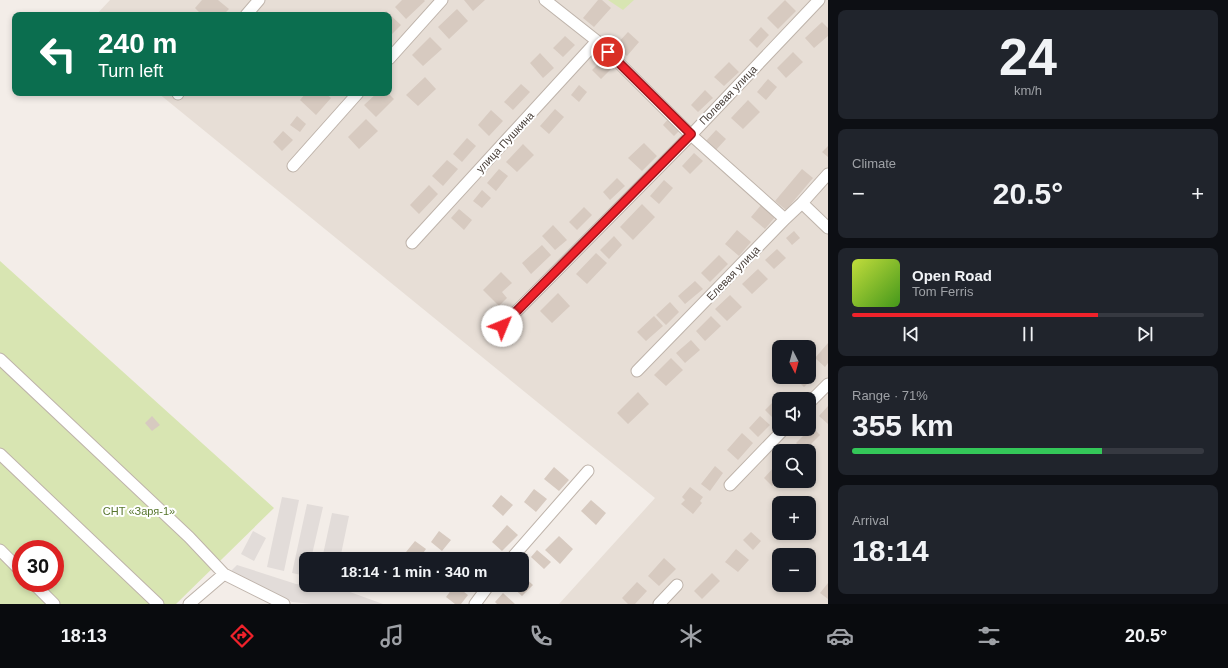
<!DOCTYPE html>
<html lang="en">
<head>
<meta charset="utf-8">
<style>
  :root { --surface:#171b24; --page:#20242c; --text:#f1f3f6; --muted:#9ea1a6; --line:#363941; --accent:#f0222b }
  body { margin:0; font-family:Arial,sans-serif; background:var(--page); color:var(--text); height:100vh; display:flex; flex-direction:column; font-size:15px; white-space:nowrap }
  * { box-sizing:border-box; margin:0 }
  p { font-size:13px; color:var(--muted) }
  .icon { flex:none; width:22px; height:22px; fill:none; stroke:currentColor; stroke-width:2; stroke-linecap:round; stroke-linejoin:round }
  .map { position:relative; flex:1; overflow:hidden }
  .panel { display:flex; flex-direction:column; gap:10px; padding:10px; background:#0d0f14; width:400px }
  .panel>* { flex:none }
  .hud { position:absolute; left:12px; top:12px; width:380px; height:84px; border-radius:8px; box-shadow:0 2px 6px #0003; background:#0b6e4f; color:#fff; overflow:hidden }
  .needle { width:26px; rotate:174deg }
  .fabs { position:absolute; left:772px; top:340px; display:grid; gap:8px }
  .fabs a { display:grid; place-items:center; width:44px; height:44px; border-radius:8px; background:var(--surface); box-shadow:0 2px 6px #0003; font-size:20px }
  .speed { position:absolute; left:12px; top:540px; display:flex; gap:8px; font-size:20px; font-weight:700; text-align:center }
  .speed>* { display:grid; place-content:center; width:52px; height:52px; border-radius:50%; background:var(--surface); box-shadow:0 2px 6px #0003; line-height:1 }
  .speed .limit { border:6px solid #d22; background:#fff; color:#111 }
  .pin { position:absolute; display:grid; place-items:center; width:34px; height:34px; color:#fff; margin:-17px; border:2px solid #fff; border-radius:50%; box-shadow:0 1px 4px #0007 }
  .me { position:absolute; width:44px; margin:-22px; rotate:45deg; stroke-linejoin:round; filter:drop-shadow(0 0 3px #0008) }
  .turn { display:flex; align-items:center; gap:14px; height:84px; padding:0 20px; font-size:18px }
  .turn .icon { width:52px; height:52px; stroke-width:2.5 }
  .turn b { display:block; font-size:28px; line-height:34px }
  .big { font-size:30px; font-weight:700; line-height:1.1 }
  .panel .tile { flex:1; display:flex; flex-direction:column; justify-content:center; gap:6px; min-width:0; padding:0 14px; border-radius:8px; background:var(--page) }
  .panel .dial { align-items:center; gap:0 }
  .dial b { font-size:52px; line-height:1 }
  .song { display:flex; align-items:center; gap:12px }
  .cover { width:48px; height:48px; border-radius:6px; background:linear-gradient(135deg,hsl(70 70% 55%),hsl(100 70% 35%)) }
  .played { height:4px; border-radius:2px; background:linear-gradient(90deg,var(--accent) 70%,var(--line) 70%) }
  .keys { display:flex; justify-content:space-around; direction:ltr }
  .heat { display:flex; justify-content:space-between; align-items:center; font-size:22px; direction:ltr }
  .charge { height:6px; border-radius:3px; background:linear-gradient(90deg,#34c759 71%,var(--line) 0) }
  .trip { position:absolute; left:299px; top:552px; width:230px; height:40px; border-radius:8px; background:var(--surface); box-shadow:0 2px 6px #0003; font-weight:700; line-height:40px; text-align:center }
  .menu { display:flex; height:64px; justify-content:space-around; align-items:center; background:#090b0e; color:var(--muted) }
  .menu .icon { width:28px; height:28px }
  .menu .selected { color:var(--accent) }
  .menu b { font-size:18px; color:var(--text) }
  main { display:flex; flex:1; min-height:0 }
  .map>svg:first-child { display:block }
</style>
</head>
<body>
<main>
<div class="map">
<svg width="828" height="604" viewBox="0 0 828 604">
  <rect width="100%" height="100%" fill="#f3ede8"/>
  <path fill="#e7ded6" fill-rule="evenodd" d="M110,0H828V604H559L655,498L158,93H389V15H96ZM779,347H809V377H779ZM779,399H809V429H779ZM779,451H809V481H779ZM779,503H809V533H779ZM779,555H809V585H779Z"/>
  <path fill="#e2dcd9" d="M282,497L299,500L284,571L267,567Z
    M307,504L323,507L311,559H306V576L292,573Z
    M332,513L349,516L340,559H322Z
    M253,531L266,538L254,561L241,554Z
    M237,565L296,584L339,588L383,604H312L292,602L229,573Z"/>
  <path fill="#d8e5b2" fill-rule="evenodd" d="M608,0H634L623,10Z
    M0,261L274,508L176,604H0ZM21,549H55V583H21Z"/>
  <path fill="#d7cac0" d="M202,0H218L229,9L223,15H202L195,8Z
    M402,0H424L425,1L406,19L395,7Z
    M464,0H485L473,11Z
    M598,0H602L611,8L594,27L583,18Z
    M785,0L796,11L778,29L767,18Z
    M457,9L468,21L449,39L438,27Z
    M386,11L401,25L389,37V15H382Z
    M822,22L828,28V36L814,48L805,38Z
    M761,27L769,35L757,48L749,40Z
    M628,32L639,42L627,56L615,46Z
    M565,36L575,45L563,57L553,48Z
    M430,37L442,49L423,66L412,55Z
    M793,52L803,62L786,78L777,68Z
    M540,53L554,68L543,78L530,63Z
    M604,58L613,67L601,79L592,70Z
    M729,62L739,72L724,86L714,77Z
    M425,77L436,89L418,106L406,95Z
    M768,79L777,87L766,100L757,92Z
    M521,84L530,92L513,110L504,102Z
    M579,85L587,92L579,102L571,95Z
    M705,90L713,98L698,112L691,105Z
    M306,93H325L331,98L316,115L300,100Z
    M377,93H388L394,99L376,117L364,105Z
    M748,100L760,112L743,129L731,118Z
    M555,109L564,117L549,134L540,126Z
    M491,110L503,121L489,136L478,125Z
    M297,116L306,124L300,132L290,125Z
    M669,118L681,129L674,136L663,125Z
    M366,119L378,131L359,149L348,137Z
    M716,130L726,139L715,151L705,142Z
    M283,131L293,140L282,151L273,142Z
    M467,138L476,146L462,162L453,154Z
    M644,143L657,156L642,171L628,158Z
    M523,144L534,155L517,172L506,162Z
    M828,146V157L822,152Z
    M694,153L703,161L690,174L682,166Z
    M447,160L458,169L443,186L432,176Z
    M499,169L508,176L496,191L487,183Z
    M802,169L813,178L786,210L775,201Z
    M617,178L625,186L610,200L603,192Z
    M664,180L673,188L659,204L650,196Z
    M429,185L438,194L419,214L410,205Z
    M482,190L491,198L482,208L473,201Z
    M642,204L655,217L633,240L620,227Z
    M762,204L776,216L765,229L751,217Z
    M584,207L592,215L577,230L569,222Z
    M459,209L472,220L464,230L451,218Z
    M553,225L567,240L555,250L542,236Z
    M737,230L751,242L739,256L725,244Z
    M794,231L800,238L792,245L786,238Z
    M614,236L622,245L609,259L600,250Z
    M542,245L551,255L531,274L522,263Z
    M777,249L786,258L774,269L765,260Z
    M596,253L607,263L587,284L576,274Z
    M719,255L728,264L710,282L701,273Z
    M758,269L768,279L752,294L742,284Z
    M501,272L512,283L502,292L507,298L499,306L483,290Z
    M695,281L703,289L685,304L678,296Z
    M558,293L570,306L552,323L540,311Z
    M730,295L742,307L727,321L715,309Z
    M670,302L679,312L666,325L656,315Z
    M654,316L663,326L646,341L637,332Z
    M711,316L721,326L705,341L696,331Z
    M691,340L700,350L685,363L676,353Z
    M828,343V363L825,367L815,358Z
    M671,358L683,370L666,386L654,375Z
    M809,371L815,376L804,387L794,377H809Z
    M638,392L649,404L628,424L617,413Z
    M782,393L789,399H779V414L774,419L765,410Z
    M828,406V424L819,416Z
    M152,416L160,425L152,431L145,423Z
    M760,416L770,425L758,437L749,428Z
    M812,427L820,435L804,451L796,443Z
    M742,433L753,443L738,460L727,450Z
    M715,466L723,473L710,491L701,484Z
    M775,466L779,470V479L772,486L764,478Z
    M554,467L569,480L559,491L544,479Z
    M690,487L703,497L700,501L702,503L693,514L681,504L685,500L682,497Z
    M534,489L547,499L536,512L524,502Z
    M501,495L513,505L503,516L492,506Z
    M591,500L606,513L596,525L581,511Z
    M507,525L518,535L502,551L492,542Z
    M439,531L451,540L442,551L431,542Z
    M751,532L761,541L753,550L743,540Z
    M559,536L573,549L560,564L545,550Z
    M415,541L426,549L419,559H415L406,552Z
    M736,549L749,560L738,572L725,562Z
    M537,550L551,562L544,569L531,557Z
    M664,558L676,569L659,586L648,576Z
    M712,573L720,581L702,599L694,591Z
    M522,575L533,585L522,596L510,585H522Z
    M637,582L647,591L635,604H628L622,598Z
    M828,583V599L820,593Z
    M455,585L468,595L461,604H455L446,597Z
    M503,593L515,604H497L495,602Z"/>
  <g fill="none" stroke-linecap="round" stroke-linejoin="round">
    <defs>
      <path id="minor" d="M545,0L597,41L691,135L785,219
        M246,15L259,0
        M389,59L442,0
        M178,94V93
        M293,166L358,93
        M802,203L828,228
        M412,243L597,41
        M502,326L691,135L819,0
        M0,359L189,537L224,574L284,604
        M637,371L785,219L802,203L828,174
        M809,403L828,384
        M0,454L158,604
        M730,485L784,429
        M0,550L21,571
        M511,559L588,471
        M33,583L54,604
        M189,604L224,574
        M475,604L489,585
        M659,604L677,585"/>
    </defs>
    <use href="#minor" stroke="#beb3aa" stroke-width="13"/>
    <use href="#minor" stroke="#fff" stroke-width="11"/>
  </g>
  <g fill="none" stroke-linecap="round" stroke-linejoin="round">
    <defs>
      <path id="route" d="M502,326L691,134L608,52"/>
    </defs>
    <use href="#route" stroke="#9c161c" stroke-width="10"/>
    <use href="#route" stroke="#f0222b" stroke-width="7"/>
  </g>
  <g text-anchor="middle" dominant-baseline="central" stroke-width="4" stroke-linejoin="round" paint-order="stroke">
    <g font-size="11" fill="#463d37" stroke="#fff">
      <text transform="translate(728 95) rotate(-46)">Полевая улица</text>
      <text transform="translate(505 142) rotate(-47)">улица Пушкина</text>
      <text transform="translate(733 273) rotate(-46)">Елевая улица</text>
    </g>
    <g font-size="11" fill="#56752c" stroke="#fff">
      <text x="139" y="511">СНТ «Заря-1»</text>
    </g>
  </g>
</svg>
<div class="fabs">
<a><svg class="needle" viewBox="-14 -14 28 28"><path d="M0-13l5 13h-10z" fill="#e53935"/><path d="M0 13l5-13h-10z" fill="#9ea1a6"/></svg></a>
<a><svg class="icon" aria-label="sound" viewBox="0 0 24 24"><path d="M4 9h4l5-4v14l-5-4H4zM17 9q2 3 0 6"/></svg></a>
<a><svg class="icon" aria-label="search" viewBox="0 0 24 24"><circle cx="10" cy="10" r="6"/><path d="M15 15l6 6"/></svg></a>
<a>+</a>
<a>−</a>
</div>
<div class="speed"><div class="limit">30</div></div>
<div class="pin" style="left:608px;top:52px;background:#d93025"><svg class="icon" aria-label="arrive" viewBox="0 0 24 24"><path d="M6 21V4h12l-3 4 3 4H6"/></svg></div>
<svg class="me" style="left:502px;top:326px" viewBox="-20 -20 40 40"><circle r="19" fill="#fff"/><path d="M0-13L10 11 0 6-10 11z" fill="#f0222b"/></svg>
<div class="trip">18:14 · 1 min · 340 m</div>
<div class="hud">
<div class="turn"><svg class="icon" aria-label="left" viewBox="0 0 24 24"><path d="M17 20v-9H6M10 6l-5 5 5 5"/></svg><div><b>240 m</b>Turn left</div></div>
</div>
</div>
<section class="panel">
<div class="tile dial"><b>24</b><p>km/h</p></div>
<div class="tile"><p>Climate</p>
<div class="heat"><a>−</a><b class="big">20.5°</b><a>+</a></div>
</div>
<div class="tile">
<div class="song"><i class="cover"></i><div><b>Open Road</b><p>Tom Ferris</p></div></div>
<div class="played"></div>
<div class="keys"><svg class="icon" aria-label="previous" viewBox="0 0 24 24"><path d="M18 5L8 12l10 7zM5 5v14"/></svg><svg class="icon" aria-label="pause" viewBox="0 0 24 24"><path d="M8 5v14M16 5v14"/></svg><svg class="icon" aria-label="next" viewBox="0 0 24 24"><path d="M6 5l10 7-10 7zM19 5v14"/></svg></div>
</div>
<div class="tile"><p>Range · 71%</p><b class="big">355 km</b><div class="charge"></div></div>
<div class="tile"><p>Arrival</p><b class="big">18:14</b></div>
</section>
</main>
<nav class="menu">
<b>18:13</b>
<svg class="icon selected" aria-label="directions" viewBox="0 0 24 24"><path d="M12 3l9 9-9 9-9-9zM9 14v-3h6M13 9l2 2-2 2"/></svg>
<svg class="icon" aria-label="music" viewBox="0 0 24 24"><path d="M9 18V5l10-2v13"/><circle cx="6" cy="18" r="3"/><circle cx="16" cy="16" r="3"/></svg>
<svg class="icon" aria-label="phone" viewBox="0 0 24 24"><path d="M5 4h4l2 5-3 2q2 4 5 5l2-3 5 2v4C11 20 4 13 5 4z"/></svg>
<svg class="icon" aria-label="climate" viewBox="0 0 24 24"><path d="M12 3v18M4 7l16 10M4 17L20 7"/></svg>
<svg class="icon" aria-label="car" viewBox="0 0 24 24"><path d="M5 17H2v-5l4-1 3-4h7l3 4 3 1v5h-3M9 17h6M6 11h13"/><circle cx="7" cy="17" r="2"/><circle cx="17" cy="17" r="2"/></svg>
<svg class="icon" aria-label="filters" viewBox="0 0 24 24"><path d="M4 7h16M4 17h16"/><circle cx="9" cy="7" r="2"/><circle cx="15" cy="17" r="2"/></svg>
<b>20.5°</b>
</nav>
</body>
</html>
